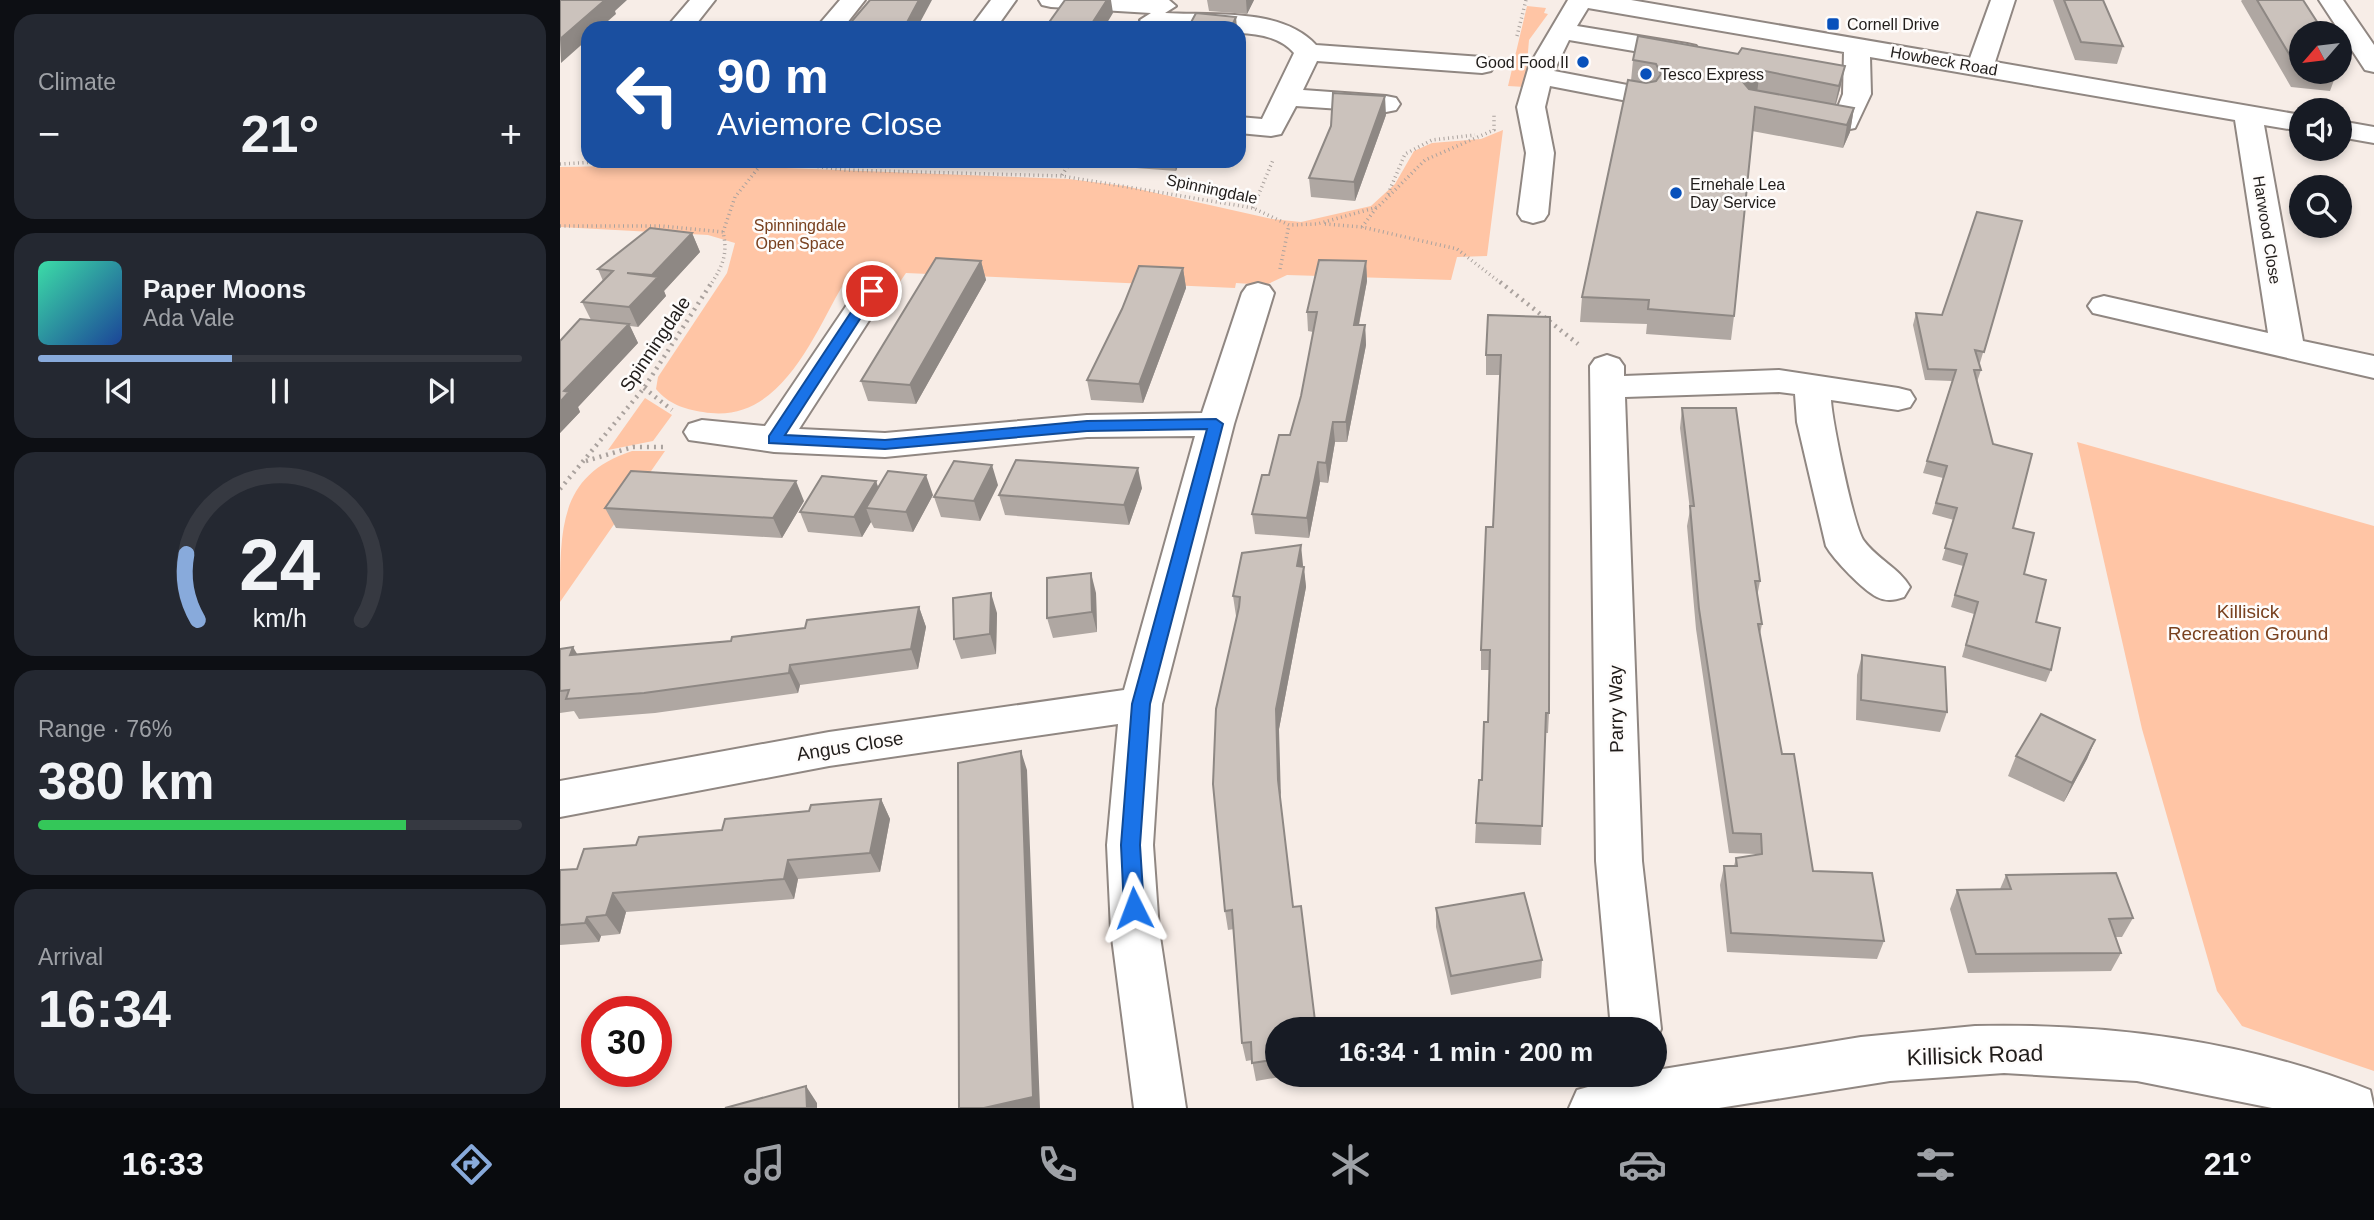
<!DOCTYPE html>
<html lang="en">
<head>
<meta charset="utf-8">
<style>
  :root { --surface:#171b24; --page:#242831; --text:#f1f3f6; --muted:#9ea1a6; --line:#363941; --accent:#88aadb }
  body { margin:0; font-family:Helvetica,sans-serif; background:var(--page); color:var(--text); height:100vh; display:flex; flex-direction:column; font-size:26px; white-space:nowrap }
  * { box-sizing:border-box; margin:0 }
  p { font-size:23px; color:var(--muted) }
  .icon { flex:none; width:38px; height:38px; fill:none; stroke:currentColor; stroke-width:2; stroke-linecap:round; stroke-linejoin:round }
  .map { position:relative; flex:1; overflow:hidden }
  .details { display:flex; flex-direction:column; gap:14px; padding:14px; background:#0d0f14; width:560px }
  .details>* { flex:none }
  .hud { position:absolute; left:21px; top:21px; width:665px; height:147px; border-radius:21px; box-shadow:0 4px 10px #0003; background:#1a4fa0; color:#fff; overflow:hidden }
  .needle { width:46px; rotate:242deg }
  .fabs { position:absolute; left:1729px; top:21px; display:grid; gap:14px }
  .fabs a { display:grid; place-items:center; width:63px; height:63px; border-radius:50%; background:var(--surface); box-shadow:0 4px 10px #0003; font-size:35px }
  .speed { position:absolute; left:21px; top:996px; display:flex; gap:14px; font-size:35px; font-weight:700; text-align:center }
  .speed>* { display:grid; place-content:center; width:91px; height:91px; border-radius:50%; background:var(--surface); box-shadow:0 4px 10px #0003; line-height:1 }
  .speed .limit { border:10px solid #d22; background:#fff; color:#111 }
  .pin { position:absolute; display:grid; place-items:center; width:60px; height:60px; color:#fff; margin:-30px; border:4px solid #fff; border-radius:50%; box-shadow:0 2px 7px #0007 }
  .me { position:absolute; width:77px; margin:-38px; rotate:357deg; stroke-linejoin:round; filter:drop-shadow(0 0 5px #0008) }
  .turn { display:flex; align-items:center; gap:24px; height:147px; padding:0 21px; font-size:32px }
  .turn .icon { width:91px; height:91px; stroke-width:2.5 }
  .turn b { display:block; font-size:49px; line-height:60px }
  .big { font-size:52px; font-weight:700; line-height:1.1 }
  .details .card { flex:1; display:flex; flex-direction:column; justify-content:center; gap:10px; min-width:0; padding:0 24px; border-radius:21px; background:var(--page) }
  .details .dial { align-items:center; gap:0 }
  .dial svg { height:182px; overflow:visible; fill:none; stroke:var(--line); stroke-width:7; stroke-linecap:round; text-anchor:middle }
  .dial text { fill:var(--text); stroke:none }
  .song { display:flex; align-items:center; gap:21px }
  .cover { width:84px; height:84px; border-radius:10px; background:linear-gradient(135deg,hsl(160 70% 55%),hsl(220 70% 35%)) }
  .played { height:7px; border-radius:4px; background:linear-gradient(90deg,var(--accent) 40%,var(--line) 40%) }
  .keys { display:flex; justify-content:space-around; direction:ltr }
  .heat { display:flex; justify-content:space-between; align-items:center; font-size:38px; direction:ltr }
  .charge { height:10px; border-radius:5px; background:linear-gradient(90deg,#34c759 76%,var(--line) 0) }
  .trip { position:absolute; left:705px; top:1017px; width:402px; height:70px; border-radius:35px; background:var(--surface); box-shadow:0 4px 10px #0003; font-weight:700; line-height:70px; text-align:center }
  .tab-bar { display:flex; height:112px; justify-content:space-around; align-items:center; background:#090b0e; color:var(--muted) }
  .tab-bar .icon { width:49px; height:49px }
  .tab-bar .selected { color:var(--accent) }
  .tab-bar b { font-size:32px; color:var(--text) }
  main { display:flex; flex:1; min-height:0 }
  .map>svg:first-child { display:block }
</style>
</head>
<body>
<main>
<section class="details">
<div class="card"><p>Climate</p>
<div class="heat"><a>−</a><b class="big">21°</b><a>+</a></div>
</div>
<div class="card">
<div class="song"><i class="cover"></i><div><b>Paper Moons</b><p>Ada Vale</p></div></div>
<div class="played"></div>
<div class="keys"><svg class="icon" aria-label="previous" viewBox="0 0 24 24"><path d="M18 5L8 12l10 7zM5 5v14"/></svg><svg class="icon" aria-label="pause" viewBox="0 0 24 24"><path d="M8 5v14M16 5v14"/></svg><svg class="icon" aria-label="next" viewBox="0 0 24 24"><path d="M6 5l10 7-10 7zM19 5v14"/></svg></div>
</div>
<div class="card dial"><svg viewBox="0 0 100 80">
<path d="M14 69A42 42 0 1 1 86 69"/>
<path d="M14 69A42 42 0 0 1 9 40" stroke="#88aadb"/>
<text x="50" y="56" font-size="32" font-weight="700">24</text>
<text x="50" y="72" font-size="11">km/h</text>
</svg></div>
<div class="card"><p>Range · 76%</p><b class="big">380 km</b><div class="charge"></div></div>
<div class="card"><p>Arrival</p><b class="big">16:34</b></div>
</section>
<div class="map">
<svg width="1814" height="1108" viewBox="0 0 1814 1108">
  <rect width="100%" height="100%" fill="#f7ede7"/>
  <path fill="#ffc5a5" d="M967,6L986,8L984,13L988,14L969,40L965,87L948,86Z
    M943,130L927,256L897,257L891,280L727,275L706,285L676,283L675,288L346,273L337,286L284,283C253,336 220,426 143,412C123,409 109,404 96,389L98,377L167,273L175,243L148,235L0,227V167C76,167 151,154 226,168L509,179L565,186L712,219L741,222L811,206L835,184L854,151L872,143L921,139Z
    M85,398L112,415L93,441L48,450Z
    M1517,442L1814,526V1071L1682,1026L1657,991L1582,729Z
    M72,451H105L0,602C0,525 0,475 72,451Z"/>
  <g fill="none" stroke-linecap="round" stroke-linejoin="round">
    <defs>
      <path id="minor" d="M130,0H155L133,28H106Z
        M280,0H305L283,28H256Z
        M431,0H456L436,28H410Z
        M479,0H609L616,6L605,13C652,16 721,7 756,45L922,57L931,59L935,65L931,71L922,73L757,61L743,90L826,96L836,98L840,104L836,110L826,112L736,106L721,134L711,136L679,133V117L702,119L734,53C720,37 699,34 679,33V28H593L584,25L580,20L591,13L491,7L482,5Z
        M1008,0H1071L1410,58L1431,0H1455L1435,62L1741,115V131L1704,125L1743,341L1814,356V378L1533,313L1528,306L1533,299L1544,296L1708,333L1675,120L1310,57L1311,94L1295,128L1285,130L1239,121L1235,115L1239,109L1249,107L1276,112L1283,94L1284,52L1028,8L1017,26L1127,44L1136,46L1140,52L1136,58L1127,60L1009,40L994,71L1083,88L1093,90L1097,96L1093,102L1083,104L990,86L985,107L994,153L988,214L984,220L973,223L962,220L958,214L966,153L957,107L969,66Z
        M1759,0H1783L1814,45V72L1805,70Z
        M1780,121L1814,127V143L1780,137Z
        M312,281L323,284L328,291L239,429L325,433L527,415L642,413L682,293L687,286L698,283L709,286L714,293L674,424L602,704L593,845L599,930L626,1108H574L551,930L547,845L558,724L269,766L0,817V781L269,732L564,690L635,436L527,437L325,457L214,452L129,440L124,432L129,424L142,420L205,426L301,284Z
        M1047,355L1059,359L1064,366V376L1219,370L1338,388L1350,391L1355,399L1350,407L1338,410L1271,400C1272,420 1294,529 1304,541C1317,559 1339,568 1350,587L1344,597C1334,600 1327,602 1317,597C1303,590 1274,560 1266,546L1237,422L1235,394L1219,392L1065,397L1082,861L1101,1029L1096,1041V1029H1051L1036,861L1030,366L1035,359Z
        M1415,1026C1548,1023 1687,1041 1810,1090L1814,1108H1712L1577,1081L1444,1073L1330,1081L1159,1108H1009L1017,1090L1075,1074H1096V1071L1103,1069L1301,1037Z"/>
    </defs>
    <use href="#minor" stroke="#908782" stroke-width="4"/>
    <path stroke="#aaa29e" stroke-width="3.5" stroke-dasharray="1 3.5" stroke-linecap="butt" d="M957,36L966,0
      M213,161L285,170L502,176L693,208L729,225L757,224L818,207L865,160L934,130V115
      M0,164L54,161
      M502,175L511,161
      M828,194L845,154L872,140L915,135
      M693,208L713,160
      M765,224L802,227L897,249L942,284
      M0,226H102L163,232C168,253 163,266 151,284
      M802,227L817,207
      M163,232L175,197L204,161
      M720,269L729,225"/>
    <path stroke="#aaa29e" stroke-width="4.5" stroke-dasharray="2 5" stroke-linecap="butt" d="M940,282L1018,344
      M84,388L112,410
      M26,461L73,447H106
      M0,489L84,388L152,282"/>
    <use href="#minor" fill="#fff" fill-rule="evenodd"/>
  </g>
  <path fill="#afa7a2" d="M647,0H694L687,14L649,11Z
    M1493,0H1543L1563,46L1557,64L1515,60Z
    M1682,0H1743L1741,72H1777L1770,91L1731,87L1681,1Z
    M1178,54L1285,66L1280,89L1276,105L1294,108L1290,132L1283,148L1192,131L1174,316L1171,340L1086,334L1087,324L1020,322L1022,297L1071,81L1073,60Z
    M28,113V127L24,117Z
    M826,115L795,201L751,197L749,178Z
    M509,161H620L616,171L509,163Z
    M1462,221L1420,363H1419L1421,370L1417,382L1476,622L1491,670L1486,682L1402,657L1414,614L1391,607L1403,566L1382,560L1394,520L1372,514L1383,478L1363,473L1392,381L1365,380L1353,325L1356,313L1382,315Z
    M132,233L140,252L104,291L106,296L78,327L70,326L78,343L18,407L20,412L0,433V341L31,320L22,302L43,281L38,269Z
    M421,261L426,280L356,404L308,401L301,381Z
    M806,261L807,281L799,325H805L806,345L787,442H775L768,483L760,482L749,538L695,534L692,514L709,475L730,435L741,396L753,332L748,331L747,312Z
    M623,268L626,288L583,403L531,400L527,380L562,309Z
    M990,317L989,713L988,733H985L981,845L915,843L916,823L922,780L928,722L930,670H921V650L933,527L940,375H926V355Z
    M1122,408L1200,581L1197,597L1202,624L1200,634L1222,754L1253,871L1324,941L1317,959L1167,952L1160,885L1164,866H1174L1176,858L1196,855V854L1169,853L1136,629L1127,526L1130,510L1120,428Z
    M316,481L318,488L373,495L353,532L314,528L311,522L302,537L248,532L240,512Z
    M438,485L420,521L381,517L374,497Z
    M582,488L569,525L445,515L439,495Z
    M244,501L222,538L56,528L45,508Z
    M743,565L746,587L719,729L718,1074H738L696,1081L692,1060L686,1061L682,1043L674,929L668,930L665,911L677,616H676L673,596Z
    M536,593L537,632L493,638L487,618Z
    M359,607L366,627L358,669L240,685L238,693L95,713L19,719L14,711L0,713V649L17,655L171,641L245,628Z
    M437,613L436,654L401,659L394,639Z
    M1302,655L1387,712L1380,732L1296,720L1297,675Z
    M1535,740L1527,759L1504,802L1448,776L1456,756Z
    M321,799L330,819L320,872L238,879L234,899L66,912L60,934L41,936L39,942L0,945V870L17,869L162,830L249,811Z
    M1446,875L1573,918L1562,937H1556L1561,953L1551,971L1408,973L1390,909L1397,890L1440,889Z
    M876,908L982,960L981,978L891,995L876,927Z"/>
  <path fill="#8e8884" d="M45,0H67L55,11L56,14L40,28H28V39L1,63L0,39Z
    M359,0H372L357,28H344Z
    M547,0H551L553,13L544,28H529Z
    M686,0H694L687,14Z
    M676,17L677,28H671Z
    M1285,66L1280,89L1274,109L1279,86Z
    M1200,70L1197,93L1180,105L1183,82L1187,73Z
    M825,96L826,115L795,201L794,182Z
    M1294,108L1290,132L1283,148L1287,125Z
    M614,161H620L616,171Z
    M132,233L140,252L104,291L106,296L78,327L69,307L92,275Z
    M421,261L426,280L356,404L350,385Z
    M806,261L807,281L795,344L794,325Z
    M623,268L626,288L583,403L579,384Z
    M69,324L78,343L18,407L20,412L0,433V402L4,391Z
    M805,325L806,345L787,442L786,422Z
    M773,422L775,442L768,483L766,463Z
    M758,462L760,482L749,538L747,518Z
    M432,465L438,485L420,521L414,501Z
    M578,468L582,488L569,525L564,505Z
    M366,475L373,495L353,532L346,512Z
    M236,481L244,501L222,538L213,518Z
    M316,481L323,501L306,508L311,522L302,537L294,517Z
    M741,545L743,565L739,586L737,566Z
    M744,567L746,587L719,729L721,799L718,780L716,709Z
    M531,573L536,593L537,632L532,612Z
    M431,593L437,613L436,654L430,634Z
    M359,607L366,627L358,669L351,649Z
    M13,647L25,667L10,655Z
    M230,665L240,685L238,693L229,673Z
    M1535,740L1527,759L1504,802L1512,783Z
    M461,751L467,770L480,1108H424Z
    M321,799L330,819L320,872L310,853Z
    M228,860L238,879L234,899L224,879Z
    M53,893L66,912L60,934L46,915Z
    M27,917L41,936L39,942L25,923Z
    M246,1086L257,1103V1108H247Z"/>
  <path fill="#cbc2bc" stroke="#8e8884" stroke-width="2" d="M0,0H45L0,39Z
    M310,0H359L344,28H286Z
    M505,0H547L529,28H485Z
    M1504,0H1543L1563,46L1521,42Z
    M1697,0H1743L1763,31L1764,33H1741V69H1738Z
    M636,13L676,17L671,28H628Z
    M1078,36L1178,54L1182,48L1285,66L1279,86L1200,70L1187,73L1183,82L1189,89L1294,108L1287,125L1195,107L1174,316L1088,309L1089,300L1022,297L1068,80L1086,83L1096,81L1101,74L1096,64L1073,60Z
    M773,93L825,96L794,182L749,178L771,126Z
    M1417,212L1462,221L1424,352L1415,350L1421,370H1414L1433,444L1472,454L1453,528L1474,533L1464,574L1486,580L1476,622L1500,628L1491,670L1406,645L1418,602L1395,595L1407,554L1385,548L1397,508L1376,503L1387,466L1367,461L1396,370L1368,369L1356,313L1382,315Z
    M90,228L132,233L92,275L67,273L98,277L69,307L22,302L53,271L38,269Z
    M376,258L421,261L350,385L301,381Z
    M759,260L806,261L794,325H805L786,422H773L766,463L758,462L747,518L692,514L702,475H709L719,435H730L741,396L757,312H747Z
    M579,266L623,268L579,384L527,380L562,309Z
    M928,315L990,317L989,713H986L982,826L916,823L919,780H922L924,722H928L930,650H921L926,527H933L941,355H926Z
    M20,319L69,324L4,391L9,392L0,402V341Z
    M1122,408H1176L1200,581H1195L1202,624H1198L1222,754H1234L1253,871L1312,873L1324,941L1171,933L1164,866H1177L1176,858L1202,854L1201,834L1173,833L1139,609L1130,506H1134Z
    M456,460L578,468L564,505L439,495Z
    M394,461L432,465L414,501L374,497Z
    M71,471L236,481L213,518L45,508Z
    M328,471L366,475L346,512L306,508Z
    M262,476L316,481L294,517L240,512Z
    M741,545L737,566L744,567L716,709L718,780L733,907L741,906L756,1029H718V1059L692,1063L691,1042L682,1043L672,910L665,911L653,784L656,709L679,607L680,597L673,596L682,553Z
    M531,573L532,612L487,618V578Z
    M431,593L430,634L394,639L393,598Z
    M359,607L351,649L230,665L229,673L84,693L6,699L9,690L0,691V649L13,647L10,655L171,641L172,637L245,628L247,620Z
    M1302,655L1385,667L1387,712L1301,700Z
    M1481,714L1535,740L1512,783L1456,756Z
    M461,751L473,1097L424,1108H399L398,763Z
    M321,799L310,853L228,860L224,879L53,893L46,915L27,917L25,923L0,925V870L17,869L24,849L76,845L79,837L162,830L165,819L249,811L251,805Z
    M1556,873L1573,918L1549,919L1561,953L1416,954L1397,890L1451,889L1446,875Z
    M964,893L982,960L891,976L876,908Z
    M246,1086L247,1108H165Z"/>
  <path fill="#1a73e8" stroke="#114b97" stroke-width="2" d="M312,287L318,291L225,435L325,440L527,421L656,419L663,424L590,704L580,845L584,908L581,914L574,917L567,914L564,908L561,845L572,704L647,429L527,431L325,449L209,443V436L305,291Z"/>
  <g fill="#0750bb" stroke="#fefcfb" stroke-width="2.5">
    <rect x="1266" y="17" width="14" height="14" rx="3.5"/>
    <circle cx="1023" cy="62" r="7"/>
    <circle cx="1086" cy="74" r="7"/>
    <circle cx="1116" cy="193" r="7"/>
  </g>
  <g text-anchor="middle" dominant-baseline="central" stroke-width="5" stroke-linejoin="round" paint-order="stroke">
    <g font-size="16" fill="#211d1b" stroke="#fefcfb" text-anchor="start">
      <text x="1287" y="24">Cornell Drive</text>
      <text x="1009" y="62" text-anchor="end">Good Food II</text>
      <text x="1100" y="74">Tesco Express</text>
      <text x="1130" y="184">Ernehale Lea<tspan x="1130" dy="18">Day Service</tspan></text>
    </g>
    <g font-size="16" fill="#211d1b" stroke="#fefcfb">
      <text transform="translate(1384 61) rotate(10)">Howbeck Road</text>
      <text transform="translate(652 189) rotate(12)">Spinningdale</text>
      <text transform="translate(1707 230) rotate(81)">Harwood Close</text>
    </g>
    <g font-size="16" fill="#79411f" stroke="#fefcfb">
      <text x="240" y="225">Spinningdale<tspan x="240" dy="18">Open Space</tspan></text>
    </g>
    <g font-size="19" fill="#211d1b" stroke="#fefcfb">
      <text transform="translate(95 344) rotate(-56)">Spinningdale</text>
      <text transform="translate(1056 709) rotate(-91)">Parry Way</text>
      <text transform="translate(290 746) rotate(-9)">Angus Close</text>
    </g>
    <g font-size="19" fill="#79411f" stroke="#fefcfb">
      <text x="1688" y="611">Killisick<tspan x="1688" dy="22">Recreation Ground</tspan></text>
    </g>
    <g font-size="23" fill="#211d1b" stroke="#fefcfb">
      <text transform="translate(1415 1055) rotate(-2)">Killisick Road</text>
    </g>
  </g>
</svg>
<div class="fabs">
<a><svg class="needle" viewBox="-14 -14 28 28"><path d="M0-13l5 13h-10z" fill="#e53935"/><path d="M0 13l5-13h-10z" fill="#9ea1a6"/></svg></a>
<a><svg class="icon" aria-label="sound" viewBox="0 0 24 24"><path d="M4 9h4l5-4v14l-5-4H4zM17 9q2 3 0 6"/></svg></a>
<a><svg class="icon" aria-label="search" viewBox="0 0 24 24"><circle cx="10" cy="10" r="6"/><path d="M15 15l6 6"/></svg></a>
</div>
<div class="speed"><div class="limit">30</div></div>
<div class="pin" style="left:312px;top:291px;background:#d93025"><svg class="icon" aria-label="arrive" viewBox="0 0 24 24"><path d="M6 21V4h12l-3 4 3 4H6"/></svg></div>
<svg class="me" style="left:574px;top:908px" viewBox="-20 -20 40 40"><path d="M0-17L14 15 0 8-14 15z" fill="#1a73e8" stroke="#fff" stroke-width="4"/></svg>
<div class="trip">16:34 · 1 min · 200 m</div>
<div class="hud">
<div class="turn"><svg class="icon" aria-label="left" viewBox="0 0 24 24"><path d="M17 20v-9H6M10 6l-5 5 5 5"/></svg><div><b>90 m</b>Aviemore Close</div></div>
</div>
</div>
</main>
<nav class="tab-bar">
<b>16:33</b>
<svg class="icon selected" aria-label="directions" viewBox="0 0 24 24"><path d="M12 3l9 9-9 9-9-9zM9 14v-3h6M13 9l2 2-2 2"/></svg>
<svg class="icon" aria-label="music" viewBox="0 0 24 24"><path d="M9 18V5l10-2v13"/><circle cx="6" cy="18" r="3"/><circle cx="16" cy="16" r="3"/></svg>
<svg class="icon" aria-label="phone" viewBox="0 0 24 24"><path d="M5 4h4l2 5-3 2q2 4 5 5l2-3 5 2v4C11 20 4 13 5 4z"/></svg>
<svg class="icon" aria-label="climate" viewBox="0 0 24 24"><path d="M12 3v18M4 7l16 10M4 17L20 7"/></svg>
<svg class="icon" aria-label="car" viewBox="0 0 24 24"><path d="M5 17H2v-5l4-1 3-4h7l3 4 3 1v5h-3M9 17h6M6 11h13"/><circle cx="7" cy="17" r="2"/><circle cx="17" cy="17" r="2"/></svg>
<svg class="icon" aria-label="filters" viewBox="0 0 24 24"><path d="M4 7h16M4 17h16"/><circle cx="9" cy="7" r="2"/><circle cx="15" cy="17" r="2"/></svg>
<b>21°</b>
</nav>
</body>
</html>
